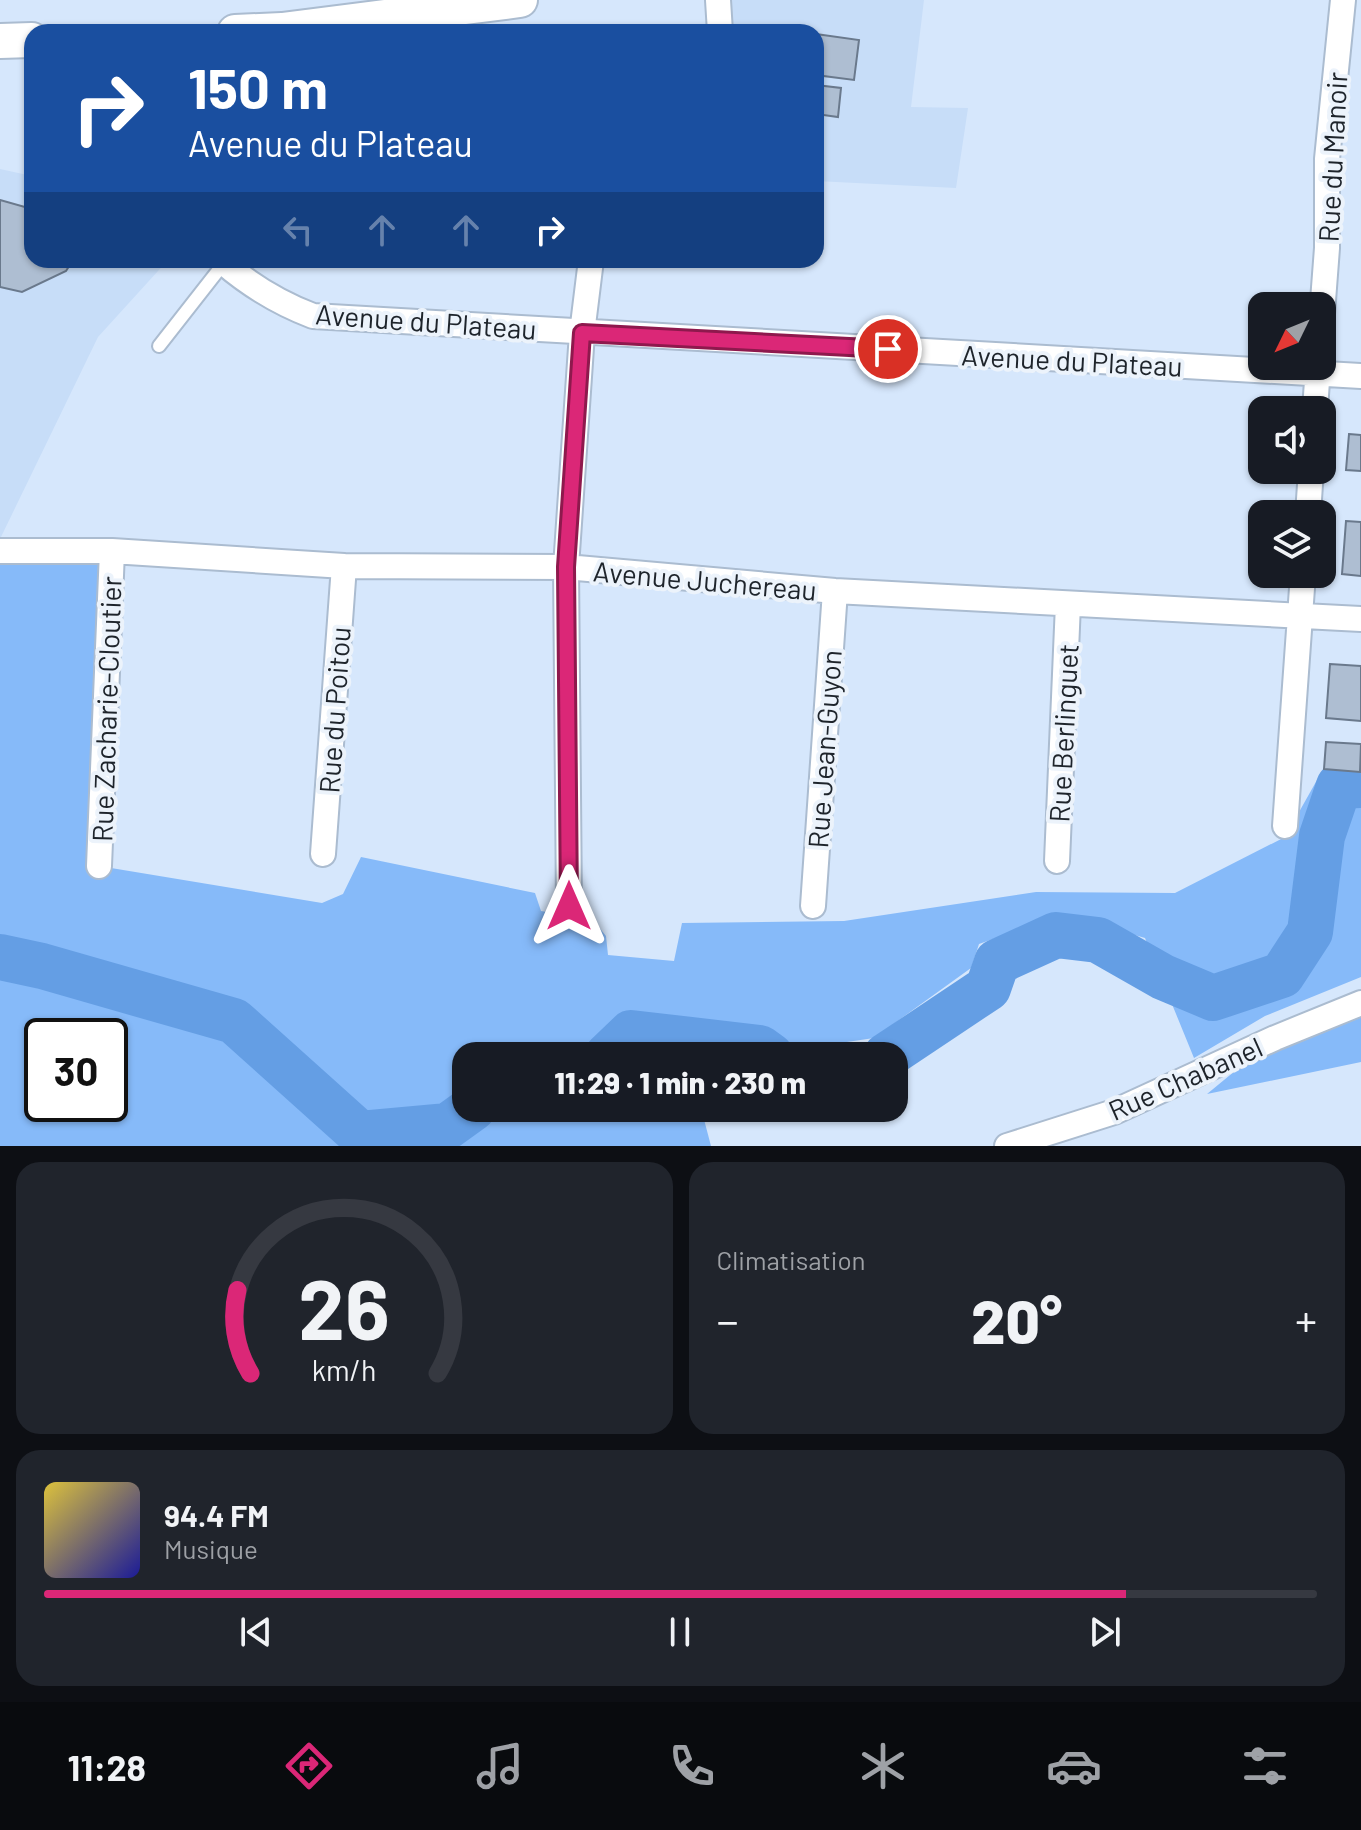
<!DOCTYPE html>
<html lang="fr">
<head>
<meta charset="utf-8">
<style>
  :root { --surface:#171b24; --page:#20242c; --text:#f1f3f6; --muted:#9ea1a6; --line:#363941; --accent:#db2777 }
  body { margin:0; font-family:Barlow,sans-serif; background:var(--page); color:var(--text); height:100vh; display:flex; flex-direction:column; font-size:30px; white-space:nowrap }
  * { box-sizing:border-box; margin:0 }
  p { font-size:26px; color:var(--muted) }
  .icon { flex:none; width:44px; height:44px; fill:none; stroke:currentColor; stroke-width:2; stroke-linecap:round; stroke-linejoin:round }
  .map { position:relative; height:1146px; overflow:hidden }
  .panel { display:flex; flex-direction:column; gap:16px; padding:16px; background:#0d0f14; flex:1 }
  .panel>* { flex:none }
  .top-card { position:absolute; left:24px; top:24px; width:800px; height:244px; border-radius:24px; box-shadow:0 2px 6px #0004; background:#1a4fa0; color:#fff; overflow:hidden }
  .needle { width:52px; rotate:227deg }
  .tools { position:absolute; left:1248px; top:292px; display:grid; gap:16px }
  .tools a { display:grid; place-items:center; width:88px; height:88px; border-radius:16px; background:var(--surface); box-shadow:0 2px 6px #0004; font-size:40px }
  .speed { position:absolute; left:24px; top:1018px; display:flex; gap:16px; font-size:40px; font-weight:700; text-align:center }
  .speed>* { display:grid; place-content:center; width:104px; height:104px; border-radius:50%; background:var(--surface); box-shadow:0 2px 6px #0004; line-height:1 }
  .speed .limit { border:4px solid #111; border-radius:12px; background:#fff; color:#111 }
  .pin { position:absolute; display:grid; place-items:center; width:68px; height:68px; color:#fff; margin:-34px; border:4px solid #fff; border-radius:50%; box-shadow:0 2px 8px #0007 }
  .me { position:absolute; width:88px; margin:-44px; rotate:0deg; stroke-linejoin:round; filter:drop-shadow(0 0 6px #0008) }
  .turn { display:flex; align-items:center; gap:28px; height:168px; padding:0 32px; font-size:36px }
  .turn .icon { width:104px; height:104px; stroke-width:2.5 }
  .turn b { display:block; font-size:56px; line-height:68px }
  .lanes { display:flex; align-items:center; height:76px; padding:0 32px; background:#0003; justify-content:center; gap:40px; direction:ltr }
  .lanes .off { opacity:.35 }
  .big { font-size:60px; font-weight:800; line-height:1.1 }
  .panel .widget { flex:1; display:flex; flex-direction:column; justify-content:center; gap:12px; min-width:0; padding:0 28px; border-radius:24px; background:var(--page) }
  .panel .dial { align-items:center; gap:0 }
  .dial svg { height:208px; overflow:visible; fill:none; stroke:var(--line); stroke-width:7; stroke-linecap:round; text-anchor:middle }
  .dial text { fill:var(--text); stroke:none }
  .song { display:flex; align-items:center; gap:24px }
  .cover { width:96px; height:96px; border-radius:12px; background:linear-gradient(135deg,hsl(50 70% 55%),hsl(240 70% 35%)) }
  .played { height:8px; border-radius:4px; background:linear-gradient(90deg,var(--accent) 85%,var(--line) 85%) }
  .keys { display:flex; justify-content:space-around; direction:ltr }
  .heat { display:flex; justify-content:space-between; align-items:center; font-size:44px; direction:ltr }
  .panel .tiles { flex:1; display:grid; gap:16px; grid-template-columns:1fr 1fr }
  .widget:last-child { grid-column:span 2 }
  .trip { position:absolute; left:452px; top:1042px; width:456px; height:80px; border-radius:24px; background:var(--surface); box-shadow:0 2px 6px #0004; font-weight:800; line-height:80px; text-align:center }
  .dock { display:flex; height:128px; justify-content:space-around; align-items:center; background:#090b0e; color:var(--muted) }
  .dock .icon { width:56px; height:56px }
  .dock .current { color:var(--accent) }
  .dock b { font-size:36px; color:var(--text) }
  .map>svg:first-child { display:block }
</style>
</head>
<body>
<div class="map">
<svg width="1361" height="1146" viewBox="0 0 1361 1146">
  <rect width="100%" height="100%" fill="#d6e7fc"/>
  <path fill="#c7ddf8" d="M724,0H924L911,107L968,108L956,188L816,181V32H723Z
    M0,169L32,176V260H168L98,337L0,539Z"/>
  <path fill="#86baf9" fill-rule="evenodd" d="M0,551H112L99,866L322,903L343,894L361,857L535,893L541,911L593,920L606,936L608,955L674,961L682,923L844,921L1036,892L1175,893L1285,837L1317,780L1361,776V977L1265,1016L1194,1058L1145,938L1062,914L979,944L971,968L874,1038L806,1048L791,1056H466V1108H701L711,1146H457L447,1126L360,1134L342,1146H0ZM42,1036H110V1104H42Z
    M1361,1003V1062L1207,1094L1275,1038Z"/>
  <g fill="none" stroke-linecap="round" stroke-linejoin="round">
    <path stroke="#649ee4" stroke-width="46" d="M0,957L42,966L234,1021L360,1134L448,1126L473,1108
      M607,1056L631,1033L760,1048L771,1056
      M886,1056L988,988L997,962L1056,935L1098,940L1163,977L1213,998L1282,975L1310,932L1322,836L1339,786L1361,785"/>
  </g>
  <path fill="#aebed2" stroke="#6a798c" stroke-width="2" d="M816,34L859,40L854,80L816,75Z
    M816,85L841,88L838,117L816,114Z
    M0,200L32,209V260H73L66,271L22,292L0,287Z
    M1349,434L1361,435V471L1346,470Z
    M1346,521L1361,522V576L1342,574Z
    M1330,664L1361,666V721L1326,718Z
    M1326,742L1361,744L1360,772L1324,769Z"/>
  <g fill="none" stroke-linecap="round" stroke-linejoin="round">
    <defs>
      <path id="service" d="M159,346L224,263"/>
      <path id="minor" d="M718,0L720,32
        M226,260L224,263C252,287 279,303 313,316L1361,376
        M1322,314L1327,248V159L1343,0
        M1315,410L1318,366
        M1308,514L1311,470
        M0,551H112L344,566L566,567L835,591L1361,619
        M1285,826L1303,574
        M323,854L344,566
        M1057,861L1068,604
        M99,866L112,551
        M569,906L566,567L582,333L591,260
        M813,906L835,591
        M1007,1146L1114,1112L1275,1038L1361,1003"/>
      <path id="secondary" d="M235,32L282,30L520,0
        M0,41L32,40"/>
    </defs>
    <use href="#service" stroke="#abbcd0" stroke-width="16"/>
    <use href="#minor" stroke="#abbcd0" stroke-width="28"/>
    <use href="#secondary" stroke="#abbcd0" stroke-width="38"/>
    <use href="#service" stroke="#fff" stroke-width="12"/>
    <use href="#minor" stroke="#fff" stroke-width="24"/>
    <use href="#secondary" stroke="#fff" stroke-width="34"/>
  </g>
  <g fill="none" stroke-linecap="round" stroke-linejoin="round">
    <defs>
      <path id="route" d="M569,906L566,567L582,333L888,349"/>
    </defs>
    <use href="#route" stroke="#8e194d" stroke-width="20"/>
    <use href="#route" stroke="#db2777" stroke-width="14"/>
  </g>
  <g text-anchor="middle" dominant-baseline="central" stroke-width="8" stroke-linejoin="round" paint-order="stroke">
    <g font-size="28" fill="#1e242b" stroke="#ecf3fb">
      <text transform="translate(1332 157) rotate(-87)">Rue du Manoir</text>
      <text transform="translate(426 321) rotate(4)">Avenue du Plateau</text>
      <text transform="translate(1072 360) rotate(3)">Avenue du Plateau</text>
      <text transform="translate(705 580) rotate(5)">Avenue Juchereau</text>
      <text transform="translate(106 709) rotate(-88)">Rue Zacharie-Cloutier</text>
      <text transform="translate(334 710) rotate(-86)">Rue du Poitou</text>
      <text transform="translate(1063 733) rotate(-87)">Rue Berlinguet</text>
      <text transform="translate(824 749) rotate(-86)">Rue Jean-Guyon</text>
      <text transform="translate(1185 1078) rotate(-24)">Rue Chabanel</text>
    </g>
  </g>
</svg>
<div class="tools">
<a><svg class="needle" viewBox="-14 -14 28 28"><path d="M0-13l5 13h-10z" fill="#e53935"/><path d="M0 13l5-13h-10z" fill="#9ea1a6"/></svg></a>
<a><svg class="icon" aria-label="sound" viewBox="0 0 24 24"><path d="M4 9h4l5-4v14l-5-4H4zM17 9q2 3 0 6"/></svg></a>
<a><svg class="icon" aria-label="layers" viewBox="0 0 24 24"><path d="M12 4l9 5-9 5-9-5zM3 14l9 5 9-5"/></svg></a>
</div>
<div class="speed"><div class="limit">30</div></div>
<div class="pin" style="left:888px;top:349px;background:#d93025"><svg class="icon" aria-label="arrive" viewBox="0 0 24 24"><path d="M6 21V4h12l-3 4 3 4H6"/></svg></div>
<svg class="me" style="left:569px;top:906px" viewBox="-20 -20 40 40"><path d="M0-17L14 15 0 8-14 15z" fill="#db2777" stroke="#fff" stroke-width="4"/></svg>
<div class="trip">11:29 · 1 min · 230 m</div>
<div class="top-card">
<div class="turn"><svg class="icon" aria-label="right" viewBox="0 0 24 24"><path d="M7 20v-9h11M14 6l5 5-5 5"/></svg><div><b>150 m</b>Avenue du Plateau</div></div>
<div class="lanes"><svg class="icon off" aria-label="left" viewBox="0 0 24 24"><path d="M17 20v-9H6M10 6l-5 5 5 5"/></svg><svg class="icon off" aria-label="ahead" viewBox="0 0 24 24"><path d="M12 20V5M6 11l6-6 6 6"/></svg><svg class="icon off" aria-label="ahead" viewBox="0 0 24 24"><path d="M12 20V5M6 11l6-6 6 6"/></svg><svg class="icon" aria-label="right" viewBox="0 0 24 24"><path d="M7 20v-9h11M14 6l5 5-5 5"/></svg></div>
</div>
</div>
<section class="panel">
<div class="tiles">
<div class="widget dial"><svg viewBox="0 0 100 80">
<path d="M14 69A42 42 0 1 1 86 69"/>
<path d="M14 69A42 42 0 0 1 9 37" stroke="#db2777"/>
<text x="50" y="56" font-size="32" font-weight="700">26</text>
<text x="50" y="72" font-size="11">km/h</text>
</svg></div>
<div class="widget"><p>Climatisation</p>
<div class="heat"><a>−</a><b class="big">20°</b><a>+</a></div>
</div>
<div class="widget">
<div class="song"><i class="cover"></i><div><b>94.4 FM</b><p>Musique</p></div></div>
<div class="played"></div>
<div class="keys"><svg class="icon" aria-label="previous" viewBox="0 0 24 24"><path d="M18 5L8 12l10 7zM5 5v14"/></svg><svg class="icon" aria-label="pause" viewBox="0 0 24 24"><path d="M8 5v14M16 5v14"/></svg><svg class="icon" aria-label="next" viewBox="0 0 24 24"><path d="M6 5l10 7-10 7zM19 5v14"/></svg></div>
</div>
</div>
</section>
<nav class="dock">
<b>11:28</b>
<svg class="icon current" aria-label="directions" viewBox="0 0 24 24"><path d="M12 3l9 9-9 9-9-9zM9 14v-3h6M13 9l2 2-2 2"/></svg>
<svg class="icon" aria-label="music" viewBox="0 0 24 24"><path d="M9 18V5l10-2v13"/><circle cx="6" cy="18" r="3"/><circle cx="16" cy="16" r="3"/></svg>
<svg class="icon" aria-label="phone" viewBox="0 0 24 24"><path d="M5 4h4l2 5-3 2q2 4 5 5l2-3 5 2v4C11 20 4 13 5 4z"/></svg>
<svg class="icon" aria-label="climate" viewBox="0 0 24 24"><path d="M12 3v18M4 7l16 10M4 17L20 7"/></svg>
<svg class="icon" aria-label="car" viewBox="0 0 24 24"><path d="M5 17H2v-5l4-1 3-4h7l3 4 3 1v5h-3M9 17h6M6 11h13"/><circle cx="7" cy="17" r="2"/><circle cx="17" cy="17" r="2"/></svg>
<svg class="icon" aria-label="filters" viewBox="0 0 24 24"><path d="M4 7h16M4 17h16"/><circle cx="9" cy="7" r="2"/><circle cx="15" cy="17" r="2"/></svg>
</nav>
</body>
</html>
